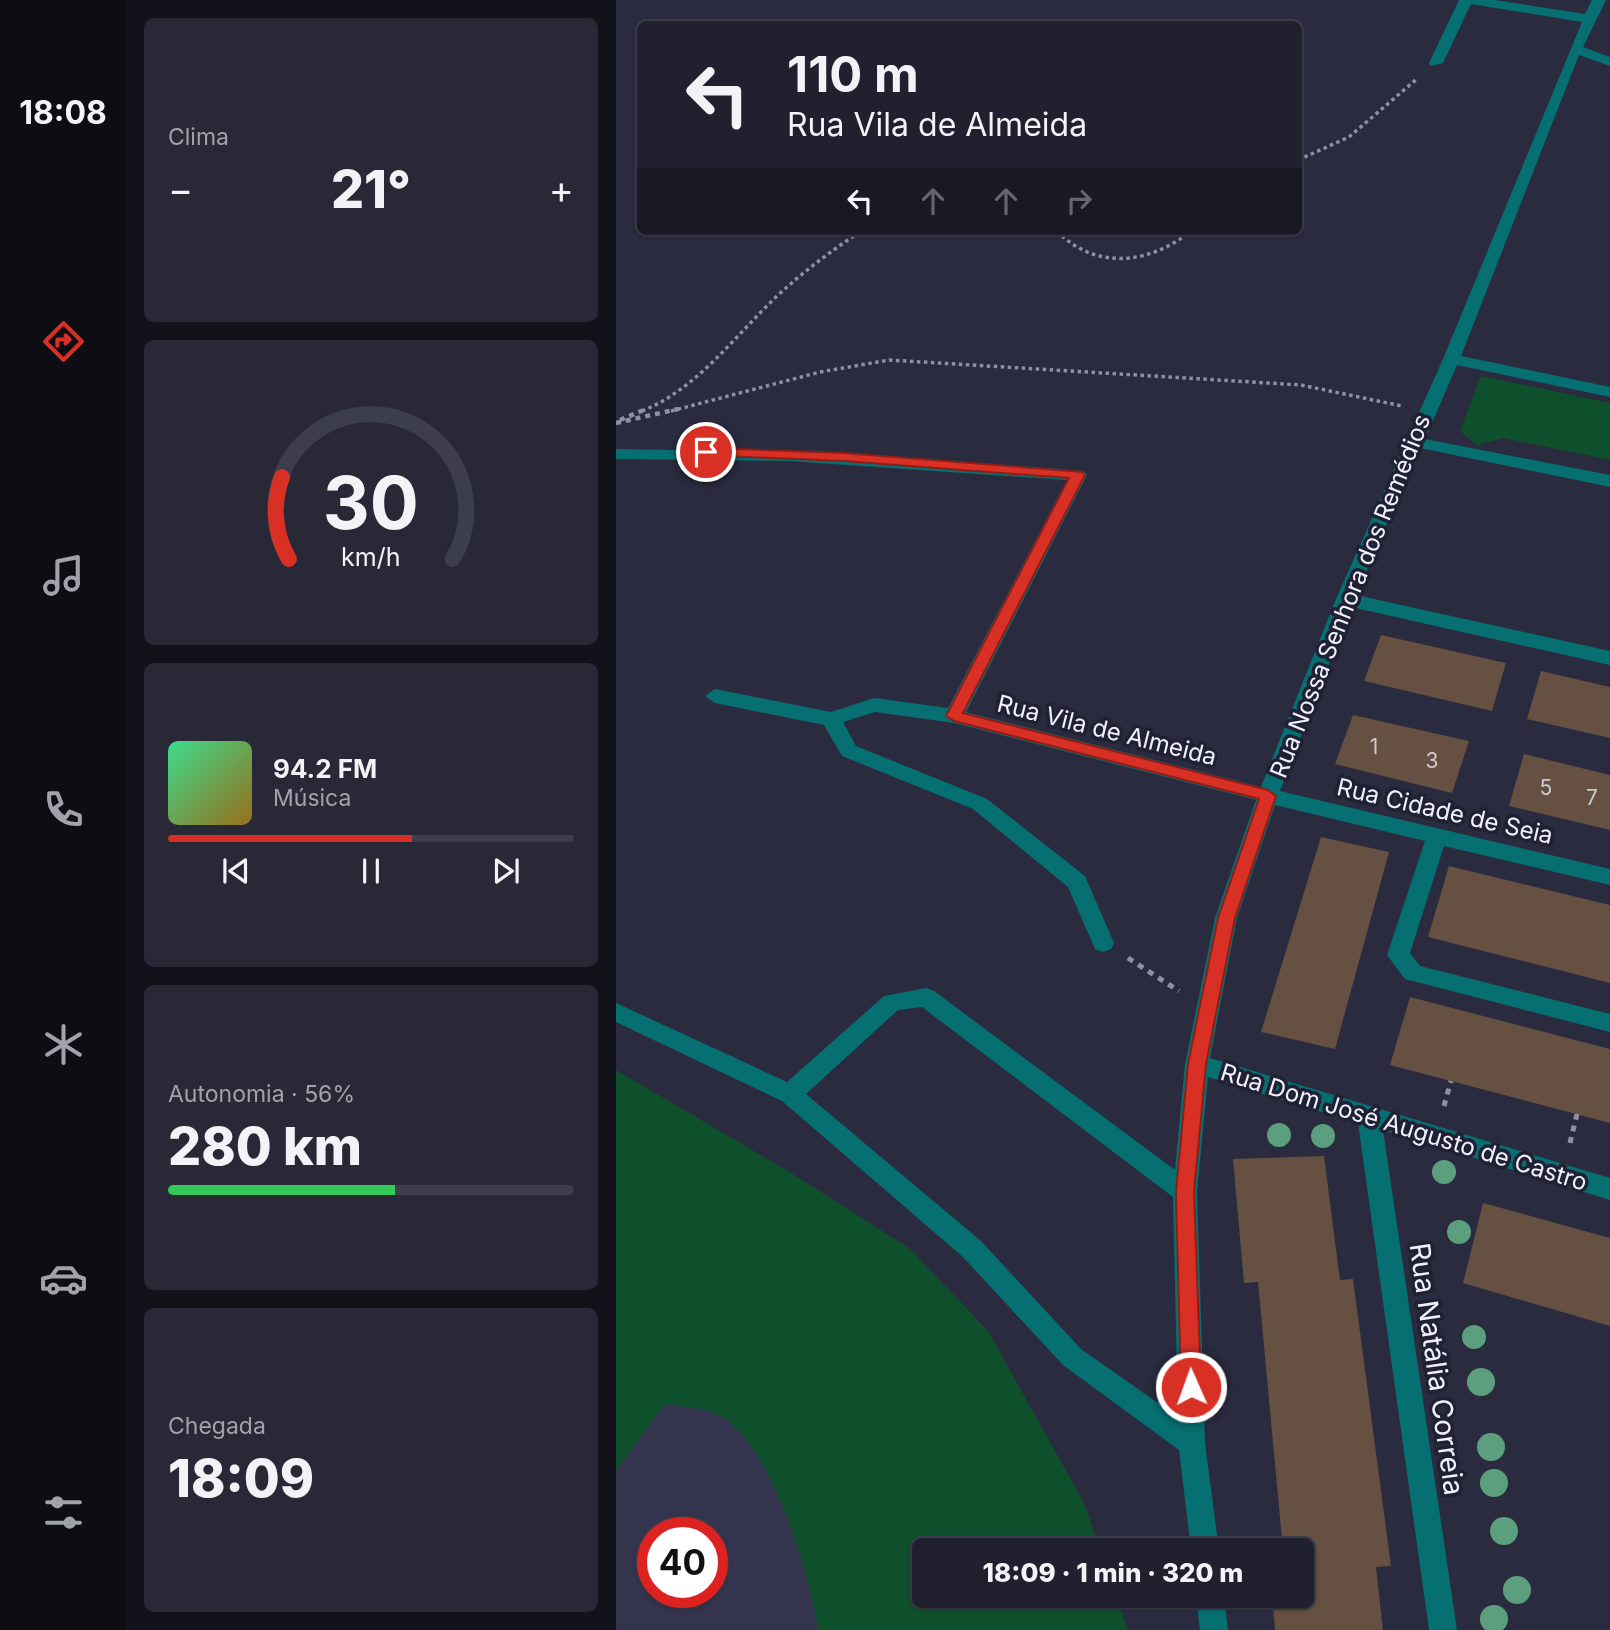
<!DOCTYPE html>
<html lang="pt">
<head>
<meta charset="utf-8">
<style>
  :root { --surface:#20202f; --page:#282837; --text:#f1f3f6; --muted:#a2a3aa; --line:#3d3e4b; --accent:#d93025 }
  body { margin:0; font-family:Inter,sans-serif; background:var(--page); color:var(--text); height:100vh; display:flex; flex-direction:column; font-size:26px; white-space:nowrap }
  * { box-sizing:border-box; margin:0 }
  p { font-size:23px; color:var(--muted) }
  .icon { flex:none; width:38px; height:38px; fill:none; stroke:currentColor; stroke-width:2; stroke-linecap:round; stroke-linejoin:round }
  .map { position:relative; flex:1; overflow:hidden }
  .sheet { display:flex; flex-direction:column; gap:18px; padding:18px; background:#12121a; width:490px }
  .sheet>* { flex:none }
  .banner { position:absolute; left:21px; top:21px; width:665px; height:214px; border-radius:10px; box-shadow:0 2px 5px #0004,0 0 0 2px var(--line); background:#20202f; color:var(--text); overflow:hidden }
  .speed { position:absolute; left:21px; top:1517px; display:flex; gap:14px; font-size:35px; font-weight:700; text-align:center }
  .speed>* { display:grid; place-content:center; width:91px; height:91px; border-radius:50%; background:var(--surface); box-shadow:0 2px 5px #0004,0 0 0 2px var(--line); line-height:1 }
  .speed .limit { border:10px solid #d22; background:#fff; color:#111 }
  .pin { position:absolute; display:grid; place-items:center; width:60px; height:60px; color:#fff; margin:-30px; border:4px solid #fff; border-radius:50%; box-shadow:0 2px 7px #0007 }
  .me { position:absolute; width:77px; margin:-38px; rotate:358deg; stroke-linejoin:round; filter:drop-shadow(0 0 5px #0008) }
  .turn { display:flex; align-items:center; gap:24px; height:147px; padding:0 35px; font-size:32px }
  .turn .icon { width:91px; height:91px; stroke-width:2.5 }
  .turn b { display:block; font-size:49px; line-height:60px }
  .lanes { display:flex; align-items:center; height:66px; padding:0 35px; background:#0003; justify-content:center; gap:35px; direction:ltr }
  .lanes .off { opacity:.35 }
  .big { font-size:52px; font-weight:800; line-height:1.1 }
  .sheet .widget { flex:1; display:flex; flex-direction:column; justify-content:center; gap:10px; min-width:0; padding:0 24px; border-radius:10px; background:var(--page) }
  .sheet .dial { align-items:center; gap:0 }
  .dial svg { height:182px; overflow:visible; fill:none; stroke:var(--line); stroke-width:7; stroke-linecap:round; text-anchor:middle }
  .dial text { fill:var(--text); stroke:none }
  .song { display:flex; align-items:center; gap:21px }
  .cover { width:84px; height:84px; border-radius:10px; background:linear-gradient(135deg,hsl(150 70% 55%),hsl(40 70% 35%)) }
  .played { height:7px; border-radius:4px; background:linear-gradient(90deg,var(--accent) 60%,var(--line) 60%) }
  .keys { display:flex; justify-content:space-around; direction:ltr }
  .heat { display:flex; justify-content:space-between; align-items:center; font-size:38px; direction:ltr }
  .charge { height:10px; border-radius:5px; background:linear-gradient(90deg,#34c759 56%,var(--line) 0) }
  .trip { position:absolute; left:296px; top:1538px; width:402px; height:70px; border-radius:10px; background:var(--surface); box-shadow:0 2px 5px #0004,0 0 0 2px var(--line); font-weight:800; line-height:70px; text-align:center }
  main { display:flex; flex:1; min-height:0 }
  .menu { display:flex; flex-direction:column; width:126px; justify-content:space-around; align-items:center; background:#0d0d13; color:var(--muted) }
  .menu .icon { width:49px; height:49px }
  .menu .current { color:var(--accent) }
  .menu b { font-size:32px; color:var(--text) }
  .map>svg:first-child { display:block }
</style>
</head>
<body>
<main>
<nav class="menu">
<b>18:08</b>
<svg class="icon current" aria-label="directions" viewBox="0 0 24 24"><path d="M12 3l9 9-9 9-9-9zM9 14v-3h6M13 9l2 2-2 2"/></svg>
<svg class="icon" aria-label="music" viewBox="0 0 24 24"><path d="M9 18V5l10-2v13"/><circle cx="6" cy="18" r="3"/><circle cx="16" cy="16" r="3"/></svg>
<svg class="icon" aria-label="phone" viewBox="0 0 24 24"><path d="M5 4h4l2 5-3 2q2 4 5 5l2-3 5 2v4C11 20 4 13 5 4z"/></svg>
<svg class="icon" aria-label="climate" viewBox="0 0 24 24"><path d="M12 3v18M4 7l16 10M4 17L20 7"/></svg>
<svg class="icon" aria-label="car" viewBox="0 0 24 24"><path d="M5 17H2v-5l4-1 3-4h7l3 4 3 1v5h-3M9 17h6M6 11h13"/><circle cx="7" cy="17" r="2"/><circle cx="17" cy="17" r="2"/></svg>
<svg class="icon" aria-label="filters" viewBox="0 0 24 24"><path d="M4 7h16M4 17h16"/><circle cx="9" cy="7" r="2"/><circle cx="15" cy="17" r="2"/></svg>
</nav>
<section class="sheet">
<div class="widget"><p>Clima</p>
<div class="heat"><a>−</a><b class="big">21°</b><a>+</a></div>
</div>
<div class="widget dial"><svg viewBox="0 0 100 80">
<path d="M14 69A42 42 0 1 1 86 69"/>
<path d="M14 69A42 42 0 0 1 11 33" stroke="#d93025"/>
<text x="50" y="56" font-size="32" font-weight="700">30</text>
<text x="50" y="72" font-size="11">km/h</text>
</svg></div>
<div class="widget">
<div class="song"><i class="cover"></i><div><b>94.2 FM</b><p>Música</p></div></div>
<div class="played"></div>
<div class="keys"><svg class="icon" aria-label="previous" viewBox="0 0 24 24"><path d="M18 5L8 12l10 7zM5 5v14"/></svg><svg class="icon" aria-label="pause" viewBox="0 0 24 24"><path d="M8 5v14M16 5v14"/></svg><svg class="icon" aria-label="next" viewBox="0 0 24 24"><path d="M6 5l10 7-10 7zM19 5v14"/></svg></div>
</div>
<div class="widget"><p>Autonomia · 56%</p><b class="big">280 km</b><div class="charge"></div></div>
<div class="widget"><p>Chegada</p><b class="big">18:09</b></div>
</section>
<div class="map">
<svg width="994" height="1630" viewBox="0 0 994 1630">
  <rect width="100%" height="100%" fill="#2a2b3f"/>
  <path fill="#34344e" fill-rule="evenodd" d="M0,1070L172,1171L293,1248L372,1331L468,1503L484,1550H308V1596H500L512,1630H0ZM37,1533H96V1592H37Z"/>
  <path fill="#0e4f2c" d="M865,376L994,403V460L887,438L861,445L844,431Z
    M0,1070L172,1171L293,1248L372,1331L468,1503L484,1550H308V1596H500L512,1630H202C195,1575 155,1448 107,1417C93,1408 66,1407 49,1404L0,1471Z"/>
  <path fill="#655041" d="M765,635L890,663L876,711L748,681Z
    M925,671L994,687V738L911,719Z
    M737,715L853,741L836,793L719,764Z
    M908,754L994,775V830L893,806Z
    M705,837L773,852L719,1049L645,1032Z
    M833,866L994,905V983L812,937Z
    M794,997L994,1049V1123L774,1065Z
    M708,1156L724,1280L737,1279L775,1566L760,1567L767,1630H659L656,1596H686V1550H667L642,1282L628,1283L617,1159Z
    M867,1203L994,1238V1326L847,1283Z"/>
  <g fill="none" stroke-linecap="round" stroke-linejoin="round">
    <path stroke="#8f90a0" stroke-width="3.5" stroke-dasharray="3.5 3.5" stroke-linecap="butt" d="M682,160L733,137L802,78
      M441,231C480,271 534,264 575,231
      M26,411C81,389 118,337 160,297C187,272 215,251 245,231
      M55,411L204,372L273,360L685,385L786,406"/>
    <path stroke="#8f90a0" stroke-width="4.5" stroke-dasharray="5 5" stroke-linecap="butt" d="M4,420L30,409
      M0,423L62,409"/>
    <path stroke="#8f90a0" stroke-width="5" stroke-dasharray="6 6" stroke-linecap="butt" d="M512,958L563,991
      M828,1106L835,1081
      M954,1143L961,1114"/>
    <path fill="#066f71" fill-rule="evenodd" d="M843,0H879L969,14L976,0H990L967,47L994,57V66L963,55L845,356L994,387V397L841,365L809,439L994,475V487L804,448L740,595L994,651V665L735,607L664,791L994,869V885L828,846L794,953L804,966L994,1014V1032L789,979L771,955L809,841L659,805L621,918L594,1058L994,1178V1200L767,1130L841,1630H813L742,1123L592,1077L581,1192L589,1443L603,1550H575L563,1450L447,1365L347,1257L166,1101L0,1022V1003L171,1082L268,996L310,988L318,991L559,1170L569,1064L599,918L640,800L338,723L259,712L227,722L240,746L371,799L469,876L498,943L495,949L487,952L479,949L452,887L357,809L226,756L208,725L99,703L89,696L99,689L215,712L258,698L332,708L451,480L173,461L0,459V449L231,453L468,471L471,475L350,712L645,787L720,599L827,359L966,22L855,4L827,63L815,66L813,63ZM306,1007L557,1197L562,1417L465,1349L365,1241L190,1094L282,1010Z
      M580,1596H608L612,1630H584Z"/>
  </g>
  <g fill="#5c9f7e">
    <circle cx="663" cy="1135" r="12"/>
    <circle cx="707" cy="1136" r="12"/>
    <circle cx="828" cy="1172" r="12"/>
    <circle cx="843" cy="1232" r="12"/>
    <circle cx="858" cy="1337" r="12"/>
    <circle cx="865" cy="1382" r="14"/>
    <circle cx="875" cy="1447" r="14"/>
    <circle cx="878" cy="1483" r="14"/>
    <circle cx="888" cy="1531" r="14"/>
    <circle cx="901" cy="1590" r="14"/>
    <circle cx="878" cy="1619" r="14"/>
  </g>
  <path fill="#d93025" stroke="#8d1f18" stroke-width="2" d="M90,448L228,453L467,472L469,475L347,713L652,790L660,796L619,918L590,1064L578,1192L585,1387L582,1394L575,1397L568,1394L565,1387L560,1192L572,1064L602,918L643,799L338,721L330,716L453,478L228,461L85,455L83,452Z"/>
  <g text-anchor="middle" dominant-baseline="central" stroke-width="7" stroke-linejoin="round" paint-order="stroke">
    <g font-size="21" fill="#cdc9d0">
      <text x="758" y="746">1</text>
      <text x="816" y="760">3</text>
      <text x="930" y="787">5</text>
      <text x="976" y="797">7</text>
    </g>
    <g font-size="24" fill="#f0f1ff" stroke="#212134">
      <text transform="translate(734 596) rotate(-68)">Rua Nossa Senhora dos Remédios</text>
      <text transform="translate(491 730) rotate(14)">Rua Vila de Almeida</text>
      <text transform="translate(829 811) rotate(13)">Rua Cidade de Seia</text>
      <text transform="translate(788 1127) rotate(17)">Rua Dom José Augusto de Castro</text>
    </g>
    <g font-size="28" fill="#f0f1ff" stroke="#212134">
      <text transform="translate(821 1369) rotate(82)">Rua Natália Correia</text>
    </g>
  </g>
</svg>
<div class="speed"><div class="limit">40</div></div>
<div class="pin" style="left:90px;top:452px;background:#d93025"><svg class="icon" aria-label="arrive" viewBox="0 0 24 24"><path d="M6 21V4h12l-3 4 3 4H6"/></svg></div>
<svg class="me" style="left:575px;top:1387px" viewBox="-20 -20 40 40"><circle r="17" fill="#d93025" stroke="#fff" stroke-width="3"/><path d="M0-11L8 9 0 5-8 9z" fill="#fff"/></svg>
<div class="trip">18:09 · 1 min · 320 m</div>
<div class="banner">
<div class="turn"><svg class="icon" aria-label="left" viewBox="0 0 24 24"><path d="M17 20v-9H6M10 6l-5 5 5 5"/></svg><div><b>110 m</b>Rua Vila de Almeida</div></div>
<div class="lanes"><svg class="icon" aria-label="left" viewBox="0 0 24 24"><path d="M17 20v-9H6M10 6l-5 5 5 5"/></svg><svg class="icon off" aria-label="ahead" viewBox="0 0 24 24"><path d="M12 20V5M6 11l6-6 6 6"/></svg><svg class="icon off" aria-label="ahead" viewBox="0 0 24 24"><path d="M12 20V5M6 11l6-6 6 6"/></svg><svg class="icon off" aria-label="right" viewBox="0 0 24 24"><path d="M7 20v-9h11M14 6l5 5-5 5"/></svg></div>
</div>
</div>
</main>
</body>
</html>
